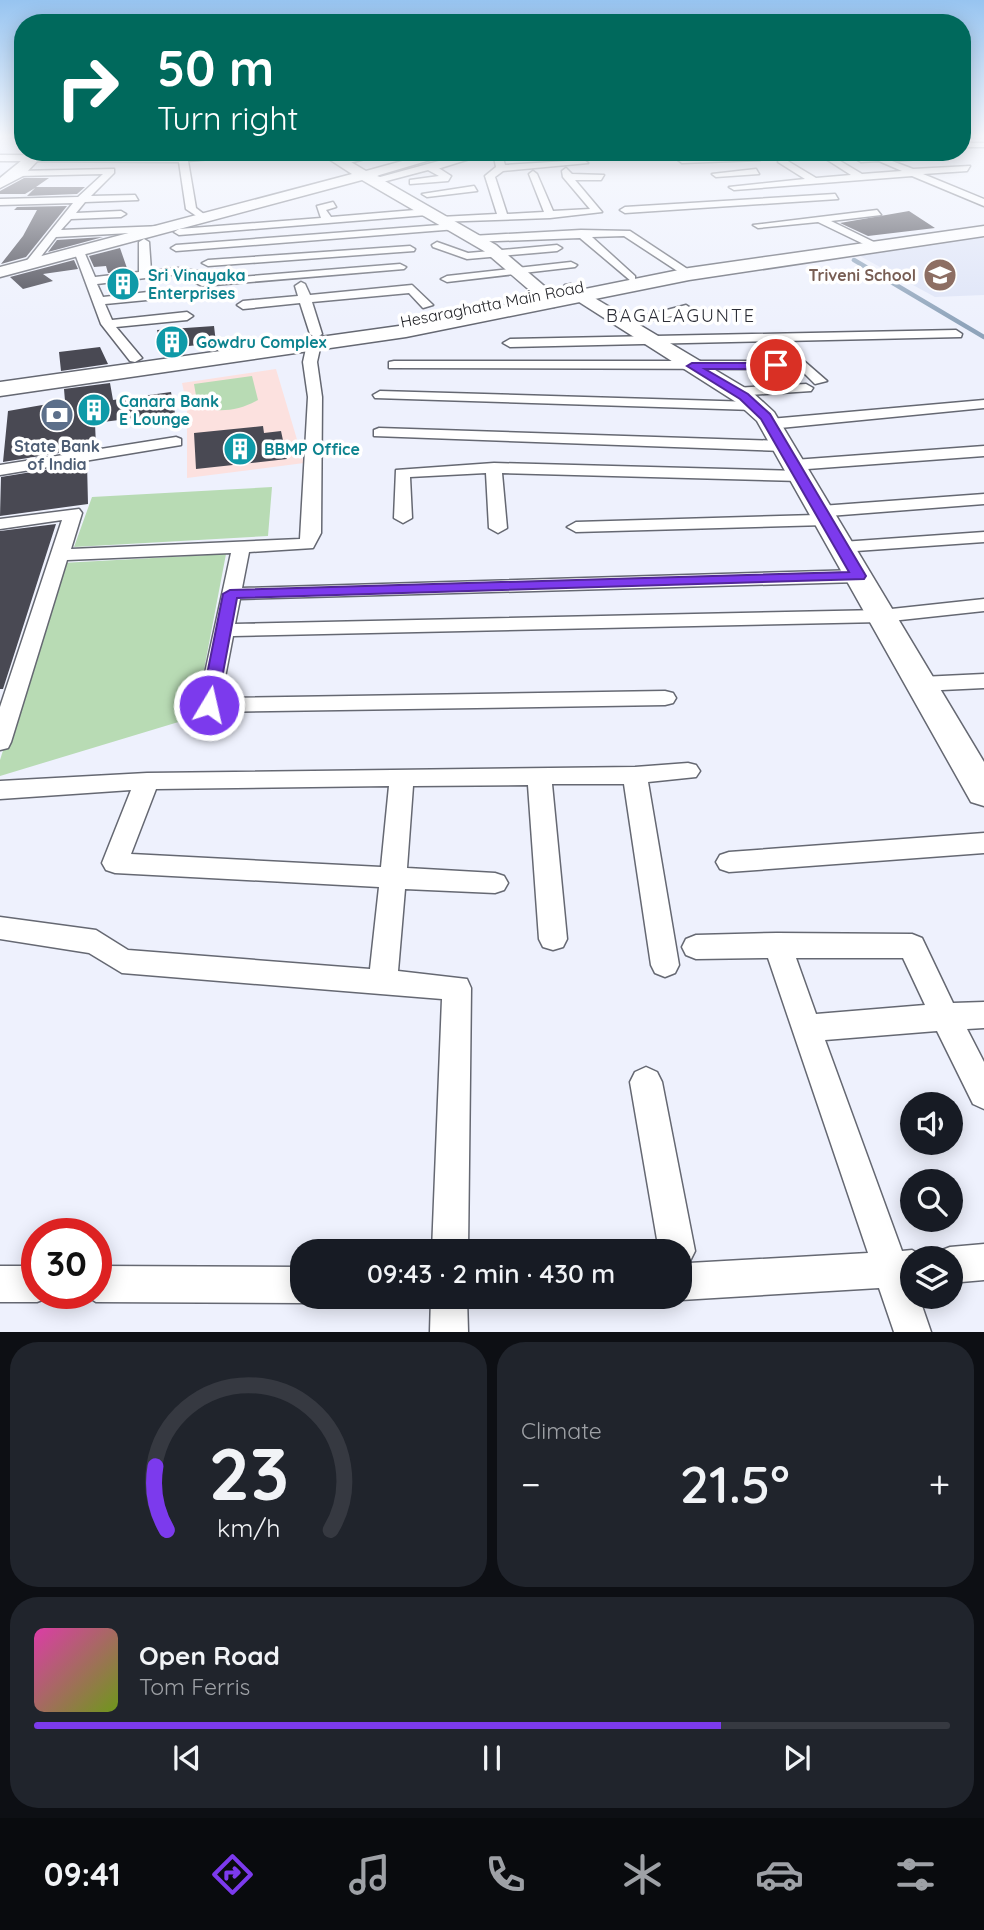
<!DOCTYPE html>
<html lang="en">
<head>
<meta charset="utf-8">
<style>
  :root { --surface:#171b24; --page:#20242c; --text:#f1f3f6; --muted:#9ea1a6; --line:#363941; --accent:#7c3aed }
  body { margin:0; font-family:Quicksand,sans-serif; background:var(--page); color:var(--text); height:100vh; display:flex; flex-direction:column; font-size:26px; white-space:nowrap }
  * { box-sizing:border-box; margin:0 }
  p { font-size:23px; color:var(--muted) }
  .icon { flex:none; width:38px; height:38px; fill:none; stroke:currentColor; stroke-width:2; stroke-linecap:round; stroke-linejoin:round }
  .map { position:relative; height:1332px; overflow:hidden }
  .sheet { display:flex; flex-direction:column; gap:10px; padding:10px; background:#0d0f14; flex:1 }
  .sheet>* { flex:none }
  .guide { position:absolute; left:14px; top:14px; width:957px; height:147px; border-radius:28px; box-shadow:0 4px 18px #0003; background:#00695c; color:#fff; overflow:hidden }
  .fabs { position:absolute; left:900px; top:1092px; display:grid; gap:14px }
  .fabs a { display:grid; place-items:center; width:63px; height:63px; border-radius:50%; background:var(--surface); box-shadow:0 4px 18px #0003; font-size:35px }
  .speed { position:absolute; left:21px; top:1218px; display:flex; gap:14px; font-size:35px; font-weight:700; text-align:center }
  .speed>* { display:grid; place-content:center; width:91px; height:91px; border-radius:50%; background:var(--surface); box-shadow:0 4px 18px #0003; line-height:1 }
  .speed .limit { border:10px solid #d22; background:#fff; color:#111 }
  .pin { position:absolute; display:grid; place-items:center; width:60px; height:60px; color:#fff; margin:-30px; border:4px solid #fff; border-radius:50%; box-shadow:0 2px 7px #0007 }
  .me { position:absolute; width:77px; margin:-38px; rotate:9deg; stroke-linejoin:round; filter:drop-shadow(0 0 5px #0008) }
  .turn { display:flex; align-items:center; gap:24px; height:147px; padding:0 28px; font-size:32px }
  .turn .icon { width:91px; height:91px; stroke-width:2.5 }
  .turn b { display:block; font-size:49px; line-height:60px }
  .big { font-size:52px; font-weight:600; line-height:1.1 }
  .sheet .card { flex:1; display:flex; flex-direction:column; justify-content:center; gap:10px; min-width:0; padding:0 24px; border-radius:28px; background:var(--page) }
  .sheet .dial { align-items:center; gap:0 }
  .dial svg { height:182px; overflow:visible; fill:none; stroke:var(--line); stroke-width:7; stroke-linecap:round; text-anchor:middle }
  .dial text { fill:var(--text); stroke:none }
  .song { display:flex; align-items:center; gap:21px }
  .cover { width:84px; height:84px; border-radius:10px; background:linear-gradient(135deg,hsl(320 70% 55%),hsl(80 70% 35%)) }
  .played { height:7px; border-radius:4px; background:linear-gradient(90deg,var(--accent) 75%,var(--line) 75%) }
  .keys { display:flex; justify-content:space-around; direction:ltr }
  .heat { display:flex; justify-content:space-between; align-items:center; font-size:38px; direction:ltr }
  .sheet .tiles { flex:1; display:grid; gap:10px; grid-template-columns:1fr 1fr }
  .card:last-child { grid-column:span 2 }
  .trip { position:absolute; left:290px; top:1239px; width:402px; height:70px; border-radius:28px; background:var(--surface); box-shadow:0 4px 18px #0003; font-weight:600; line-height:70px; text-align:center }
  .tab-bar { display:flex; height:112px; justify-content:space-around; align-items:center; background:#090b0e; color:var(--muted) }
  .tab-bar .icon { width:49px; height:49px }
  .tab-bar .current { color:var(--accent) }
  .tab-bar b { font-size:32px; color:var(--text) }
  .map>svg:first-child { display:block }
</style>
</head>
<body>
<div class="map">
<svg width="984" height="1332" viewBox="0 0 984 1332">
  <rect width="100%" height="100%" fill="#eef1fd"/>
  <path fill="#fce1df" d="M276,369L304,463L187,478V406L182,383Z"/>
  <path fill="#dee4f7" d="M980,237L984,239V295L935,297L858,255Z"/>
  <path fill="#b8dbb4" d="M252,376L258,400C239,411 219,413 198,407L194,384Z
    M272,487L268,536L74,547L92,497Z
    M226,554L195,717L0,776V760L62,563Z"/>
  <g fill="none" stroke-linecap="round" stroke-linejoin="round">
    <path stroke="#8fa4bb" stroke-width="4.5" d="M854,260L984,337"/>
  </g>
  <path fill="#494953" d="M24,178H49L36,187H85L77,194L27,196L35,188L25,194H0V191Z
    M67,206L26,257L1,264L23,236L37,210H14L17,207Z
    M909,211L935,228L868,236L840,223Z
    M103,237L48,252L57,240Z
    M120,248L128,271L108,273L106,266L94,267L89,256Z
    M74,260L78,269L43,274L53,281L23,289L10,277Z
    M214,326L216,343L162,349L157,330Z
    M100,347L108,364L61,371L59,352Z
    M110,383L113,400L171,392L175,413L95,423L96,447L3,462L8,411L65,401L64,389Z
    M263,426L264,433L281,431L287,459L196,469L194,433Z
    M87,463L88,504L0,516L1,477Z
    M56,524L3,689H0V531Z"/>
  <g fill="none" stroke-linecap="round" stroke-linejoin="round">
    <defs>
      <path id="street" d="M962,143H984V147H962Z
        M243,152H288L188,161L196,208L209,218L204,221L186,209L179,162L0,161V155L183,156Z
        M377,152L385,154L341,165L337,162Z
        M493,152H501L505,165L584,160L588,163L503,171L495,177L507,214L544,212L529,174L533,171L537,174L553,211L590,209L563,177L562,171L566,168L572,174L604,175L601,180H575L602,212L550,218L436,222L440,217L497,214L485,176L496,167Z
        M815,152H825L862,174L902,171L879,161L861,162L844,152H855L865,157L951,152L948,157L892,161L913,169L970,166L967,171L923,174L984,199V206L912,176L734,190L729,187L805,179L778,162L781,157L816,178L851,175Z
        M757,155L760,160L682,163L678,160Z
        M450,158L453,163L437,167L451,176L448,181L410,184V180L439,176L428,170L379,183L364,175L380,169L384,172L377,176L380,177Z
        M114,169V173L91,196L135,195L138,200L85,202L76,213L121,211L126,214L121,217L71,219L61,230L163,226L167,227V231L56,237L33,267H25V263L73,203L0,205V199L78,197L103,174L18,176L15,171Z
        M756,169L759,174L716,177L712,174Z
        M474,186L477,191L427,197L422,194Z
        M835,194L838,199L625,213L620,210L625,207Z
        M333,202L336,207L326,210L331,217L427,209L432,212L427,215L179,235L174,232L179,229L321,218L317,206Z
        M877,210L881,215L831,221L880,245V249L876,250L818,222L758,228L753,225Z
        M453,224L457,225V229L176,251L171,248L176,245Z
        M581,230L630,231L695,274L685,276L624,236L592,237L635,276V280L631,281L580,238L471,242L466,239L471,236Z
        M144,239L149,242L151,271L178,268L209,273L203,276L178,274L97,284L103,297L157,291L163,295L157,299L105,304L112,320L187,312L193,316L187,320L116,327L142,358L135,362L130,361L101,324L74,251L83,249L95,277L139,272V242Z
        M437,242L468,253L557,245L562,248L557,251L467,259L433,247L432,245Z
        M410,246L415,249L414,251L208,266L202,263L208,260Z
        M571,262L577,265L575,267L447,282L441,279L447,276Z
        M400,264L406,267L404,269L202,286L196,283L202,280Z
        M301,282L305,284L310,295L412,285L433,305L423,308L409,293L312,302L322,334L316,338L310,334L300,303L243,309L237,305L243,301L298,296L295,286Z
        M686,305L692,309L690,312L623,327L617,323Z
        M956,330L962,334L961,337L510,347L503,343L510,339Z
        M314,340L321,344L317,362L322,397L321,533L313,548L249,552L242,588L859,570L868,576L859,582L240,599L235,624L882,610L984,599V611L882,622L233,636L221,698L665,691L673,693L676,698L673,703L665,705L209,712L201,710L198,705L231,553L67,560L11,742L8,748L0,750V707L62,520L0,529V519L79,509L82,513L71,549L300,539L308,397L303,362L307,344Z
        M394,361H804L827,381L815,384L800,369L389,368V362Z
        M806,384L813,388L811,391L735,396L728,392L735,388Z
        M380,391L754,402L761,406L754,410L375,398L373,395Z
        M984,400V408L770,429L762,424L770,419Z
        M379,428L783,441L791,446L783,451L374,436V430Z
        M176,437L181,439V445L0,475V465Z
        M984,446V456L794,470L786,465L794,460Z
        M494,463L800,471L808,476L800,481L502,473L507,528L498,533L489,528L486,473L410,477L412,518L403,523L394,518L396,470Z
        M984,494V504L829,516L835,520L826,525L576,532L567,527L576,522L816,515L812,511L821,506Z
        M984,532V542L842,552L833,547L842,542Z
        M984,674V688L921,691L910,684L921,677Z
        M688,763L696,765L700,771L696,777L648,782L679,965L675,973L665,977L655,973L651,965L624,784H552L567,939L563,947L553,950L543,947L539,939L528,785L413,786L407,868L495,873L504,876L508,883L504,890L495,893L405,889L398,971L467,979L471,988L468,1251H432L442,999L122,973L89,953L0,939V917L96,930L128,950L370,969L379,887L115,873L106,870L102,863L131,790L0,799V781L147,773L635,767ZM389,786L381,867L131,854L156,789Z
        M984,833V853L729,872L720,869L716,862L720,855L729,852Z
        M777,933L912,934L922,938L953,1003L984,1002V1028L967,1029L984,1062V1109L973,1104L937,1031L825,1040L902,1251L912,1250L926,1258H912V1297H919L931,1332H894L879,1288L681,1300L673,1297H681V1251H659L630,1082L635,1072L646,1067L657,1072L662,1082L695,1251L689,1263L868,1253L768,958L696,959L686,955L682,947L686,939L696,935ZM796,958H903L925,1005L816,1014Z
        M984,1244V1280L950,1283V1258H935L937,1252L950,1247Z
        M0,1266H37V1293H51L50,1297L37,1302H0Z
        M96,1266L303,1267V1297H316L303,1303L96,1302L82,1293H96Z
        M431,1297H467L468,1332H430Z"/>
      <path id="secondary" d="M32,152H46L23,176L0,188V178Z
        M318,152H334L366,171L435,152H457L376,176L496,245L563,302L554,307L548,306L484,251L362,180L0,277V267L352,174Z
        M471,152H492L431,171L424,167Z
        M571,284L752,392L774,412L984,762V806L971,802L757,421L736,402L565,293L562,289L565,285Z"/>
      <path id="primary" d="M984,226V236L689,280L406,337L0,396V382L406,325L689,268Z"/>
    </defs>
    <use href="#street" stroke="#656872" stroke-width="3"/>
    <use href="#secondary" stroke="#656872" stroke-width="3"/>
    <use href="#primary" stroke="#656872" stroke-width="3"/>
    <use href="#street" fill="#fff" fill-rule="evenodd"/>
    <use href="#secondary" fill="#fff" fill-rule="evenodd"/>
    <use href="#primary" fill="#fff" fill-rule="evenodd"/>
  </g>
  <linearGradient id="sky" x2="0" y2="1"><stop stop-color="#97c4f0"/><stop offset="0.42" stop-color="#f7f9fe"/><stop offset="1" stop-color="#f7f9fe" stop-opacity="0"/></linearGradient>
  <rect width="984" height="325" fill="url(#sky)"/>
  <path fill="#7c3aed" stroke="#51269a" stroke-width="2" d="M780,363L781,365L776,369H705L748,394L770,414L866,576L864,579L237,598L217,705L209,711L201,705L223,594L230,590L849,572L761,419L740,399L687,366L692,363Z"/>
  <defs>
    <symbol id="school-disc" viewBox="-11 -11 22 22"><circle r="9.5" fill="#8d6e63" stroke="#fff"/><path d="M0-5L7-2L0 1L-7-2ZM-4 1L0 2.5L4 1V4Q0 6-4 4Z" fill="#fff"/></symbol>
    <symbol id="building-disc" viewBox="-11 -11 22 22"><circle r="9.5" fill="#0f9aa8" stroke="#fff"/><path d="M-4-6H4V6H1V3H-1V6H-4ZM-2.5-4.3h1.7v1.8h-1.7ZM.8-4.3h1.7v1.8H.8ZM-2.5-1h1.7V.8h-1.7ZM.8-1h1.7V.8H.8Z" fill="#fff"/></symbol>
    <symbol id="bank-disc" viewBox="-11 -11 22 22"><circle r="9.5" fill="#5c6f8a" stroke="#fff"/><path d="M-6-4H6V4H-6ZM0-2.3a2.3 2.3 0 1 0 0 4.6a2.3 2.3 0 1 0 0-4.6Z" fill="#fff"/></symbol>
  </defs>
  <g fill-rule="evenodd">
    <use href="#school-disc" x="921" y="256" width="38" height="38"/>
    <use href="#building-disc" x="104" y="265" width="38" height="38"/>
    <use href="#building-disc" x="153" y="323" width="38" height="38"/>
    <use href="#building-disc" x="75" y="391" width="38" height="38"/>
    <use href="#bank-disc" x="38" y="396" width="38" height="38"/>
    <use href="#building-disc" x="221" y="430" width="38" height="38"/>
  </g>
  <g text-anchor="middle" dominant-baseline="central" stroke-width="7" stroke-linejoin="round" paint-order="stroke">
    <g font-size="16" font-weight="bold" fill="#0d838f" stroke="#fff" text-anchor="start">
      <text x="148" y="275">Sri Vinayaka<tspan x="148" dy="18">Enterprises</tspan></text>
      <text x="196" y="342">Gowdru Complex</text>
      <text x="119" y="401">Canara Bank<tspan x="119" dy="18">E Lounge</tspan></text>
      <text x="264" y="449">BBMP Office</text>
    </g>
    <g font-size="16" font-weight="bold" fill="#785e54" stroke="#fff" text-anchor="end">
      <text x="916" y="275">Triveni School</text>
    </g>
    <g font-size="16" fill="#212226" stroke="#fff">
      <text transform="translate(492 304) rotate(-11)">Hesaraghatta Main Road</text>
    </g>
    <g font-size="16" font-weight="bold" fill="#4e5e75" stroke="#fff">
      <text x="57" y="446">State Bank<tspan x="57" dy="18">of India</tspan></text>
    </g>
    <g font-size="18" letter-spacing="2" fill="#2c2e37" stroke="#fff">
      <text x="681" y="315">BAGALAGUNTE</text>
    </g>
  </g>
</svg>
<div class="fabs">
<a><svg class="icon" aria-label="sound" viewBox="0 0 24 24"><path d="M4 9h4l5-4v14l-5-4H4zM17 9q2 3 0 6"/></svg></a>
<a><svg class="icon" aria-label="search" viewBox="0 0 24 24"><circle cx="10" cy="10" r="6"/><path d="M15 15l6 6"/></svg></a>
<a><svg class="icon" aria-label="layers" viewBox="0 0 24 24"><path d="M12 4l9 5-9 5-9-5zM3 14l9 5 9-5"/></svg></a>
</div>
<div class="speed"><div class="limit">30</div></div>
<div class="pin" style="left:776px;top:365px;background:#d93025"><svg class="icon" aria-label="arrive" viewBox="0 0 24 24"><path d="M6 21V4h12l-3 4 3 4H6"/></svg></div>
<svg class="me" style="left:209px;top:705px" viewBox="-20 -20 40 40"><circle r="17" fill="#7c3aed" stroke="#fff" stroke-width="3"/><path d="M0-11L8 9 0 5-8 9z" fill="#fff"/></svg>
<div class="trip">09:43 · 2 min · 430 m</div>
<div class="guide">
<div class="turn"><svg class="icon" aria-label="right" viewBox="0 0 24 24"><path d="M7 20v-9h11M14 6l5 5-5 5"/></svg><div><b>50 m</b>Turn right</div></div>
</div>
</div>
<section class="sheet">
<div class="tiles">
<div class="card dial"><svg viewBox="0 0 100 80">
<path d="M14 69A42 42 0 1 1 86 69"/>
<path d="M14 69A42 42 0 0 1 9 41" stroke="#7c3aed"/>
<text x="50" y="56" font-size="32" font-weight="700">23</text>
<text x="50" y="72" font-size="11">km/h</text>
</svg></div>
<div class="card"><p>Climate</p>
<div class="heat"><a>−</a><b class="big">21.5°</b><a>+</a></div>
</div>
<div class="card">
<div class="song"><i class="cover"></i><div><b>Open Road</b><p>Tom Ferris</p></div></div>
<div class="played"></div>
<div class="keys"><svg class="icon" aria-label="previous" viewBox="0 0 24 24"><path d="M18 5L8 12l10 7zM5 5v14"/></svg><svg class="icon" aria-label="pause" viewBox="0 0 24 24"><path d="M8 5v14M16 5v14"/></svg><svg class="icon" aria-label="next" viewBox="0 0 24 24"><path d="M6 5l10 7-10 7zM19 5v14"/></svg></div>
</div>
</div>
</section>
<nav class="tab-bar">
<b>09:41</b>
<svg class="icon current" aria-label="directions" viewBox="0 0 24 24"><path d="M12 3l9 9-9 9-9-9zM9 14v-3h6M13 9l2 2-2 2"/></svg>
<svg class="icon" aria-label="music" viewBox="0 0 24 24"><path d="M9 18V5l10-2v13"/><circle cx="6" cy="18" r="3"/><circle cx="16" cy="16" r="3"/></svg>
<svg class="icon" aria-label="phone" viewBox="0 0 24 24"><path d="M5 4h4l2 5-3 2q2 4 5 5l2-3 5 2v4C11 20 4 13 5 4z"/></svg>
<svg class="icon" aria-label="climate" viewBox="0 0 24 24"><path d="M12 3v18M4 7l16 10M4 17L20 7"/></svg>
<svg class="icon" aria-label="car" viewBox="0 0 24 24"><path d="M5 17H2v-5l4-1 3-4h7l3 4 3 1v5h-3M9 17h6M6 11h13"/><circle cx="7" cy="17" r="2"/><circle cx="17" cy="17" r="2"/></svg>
<svg class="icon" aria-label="filters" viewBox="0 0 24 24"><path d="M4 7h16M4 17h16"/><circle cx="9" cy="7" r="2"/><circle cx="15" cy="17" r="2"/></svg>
</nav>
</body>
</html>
